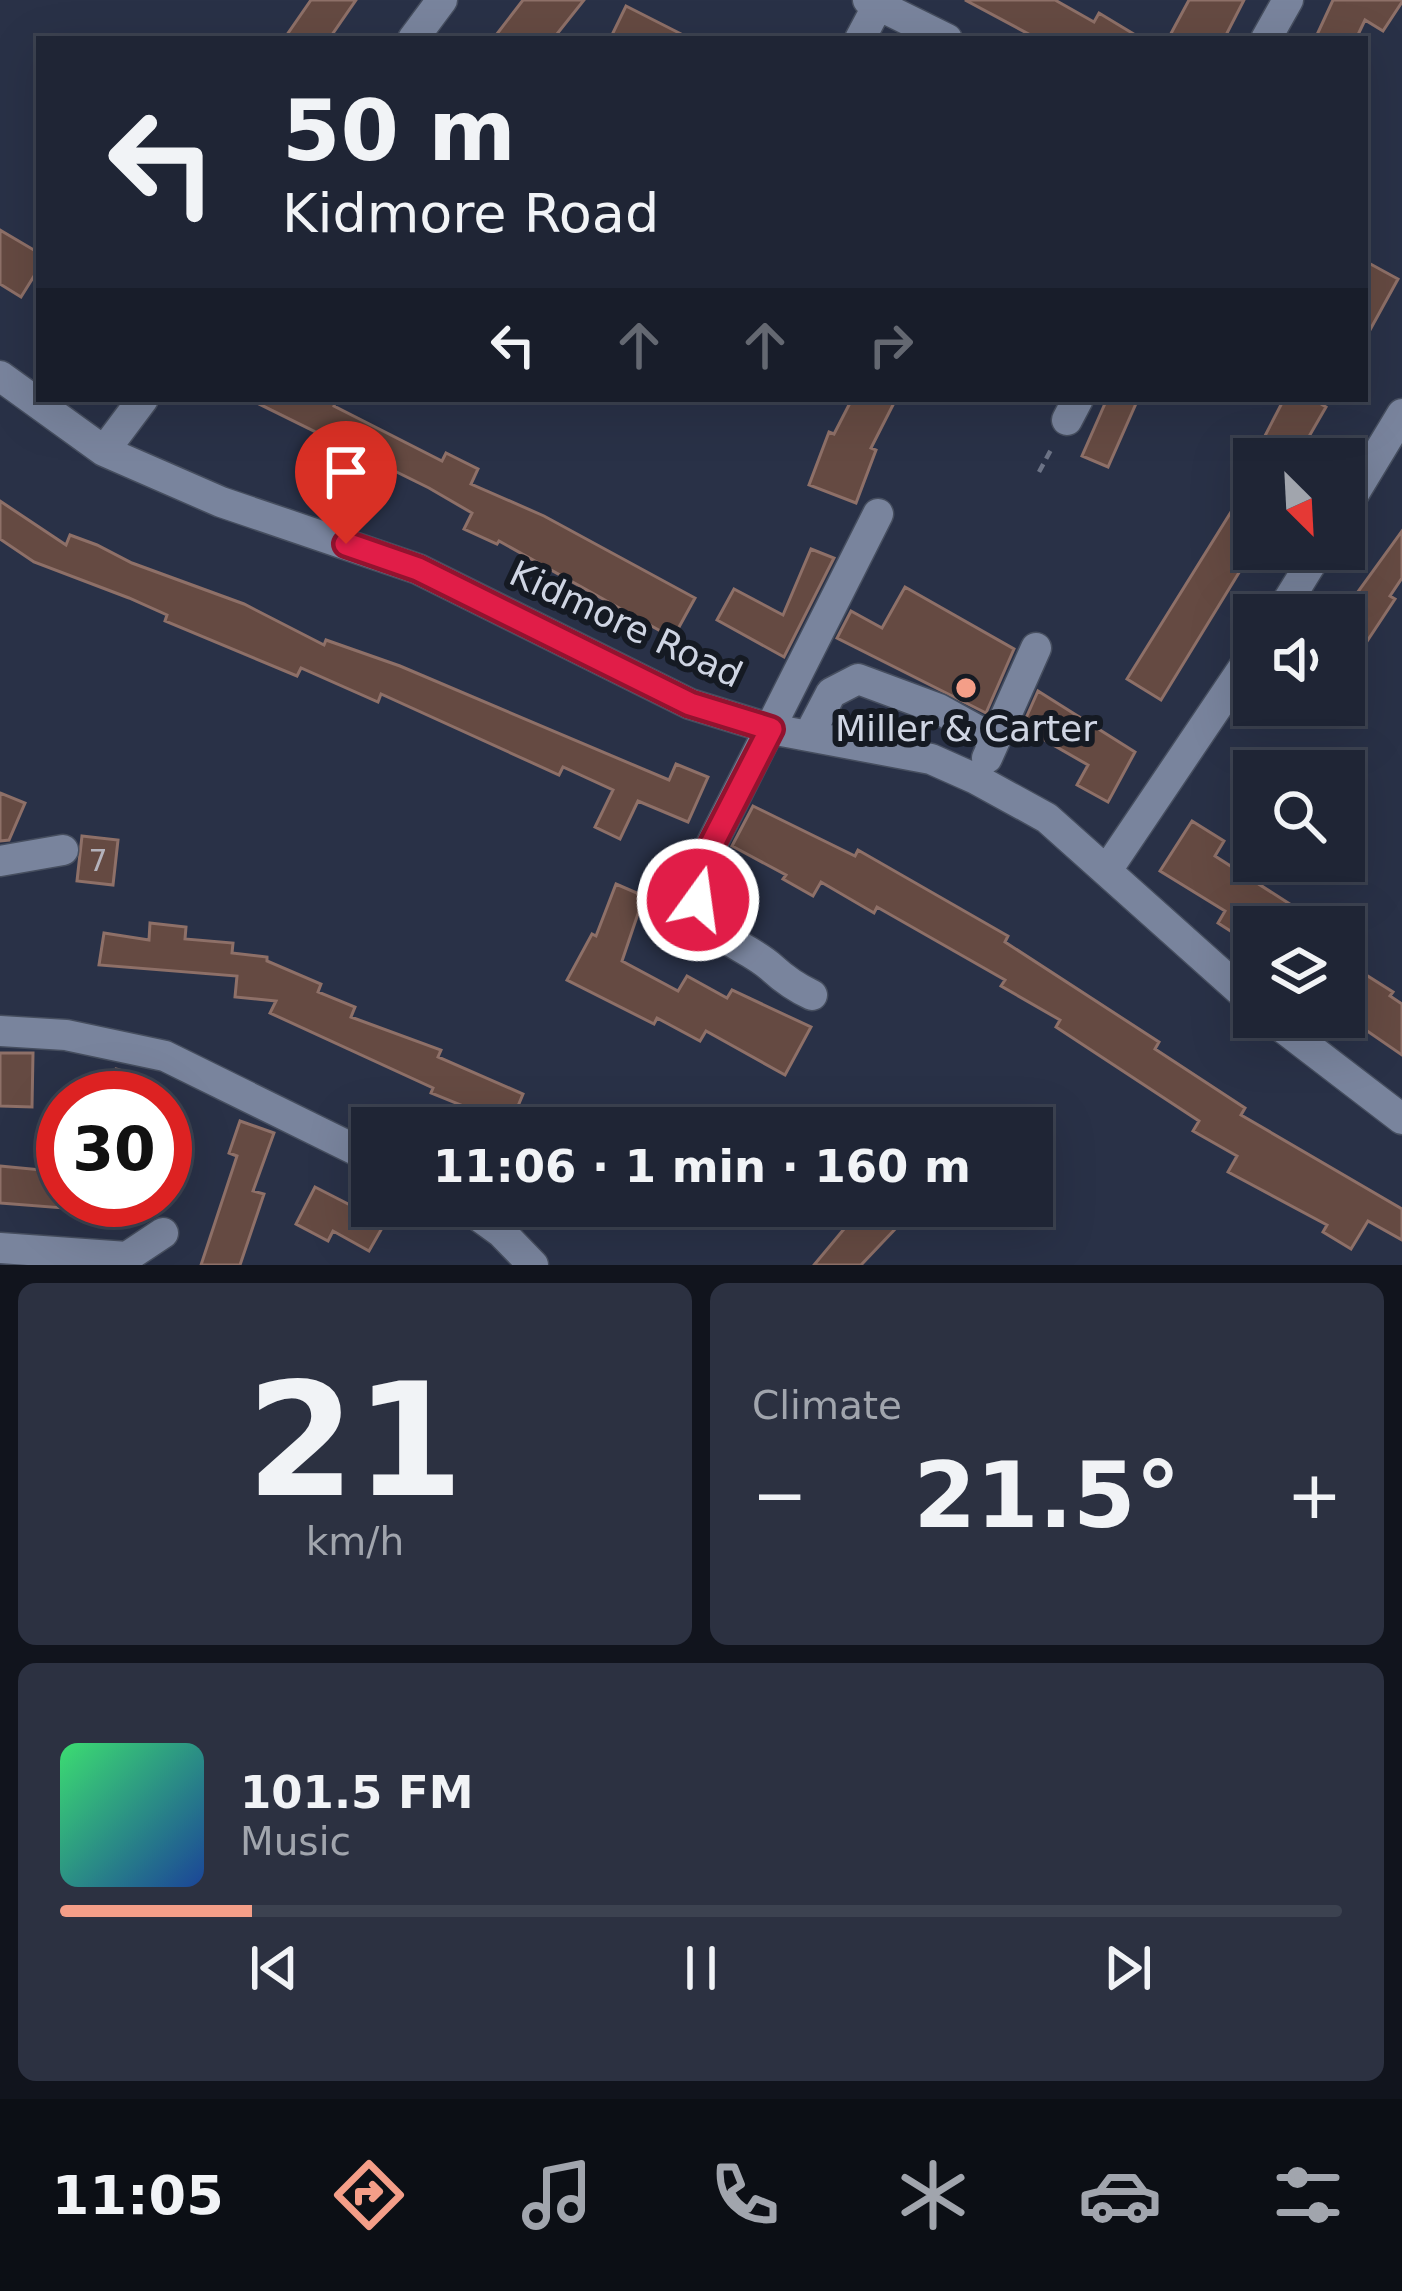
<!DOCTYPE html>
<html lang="en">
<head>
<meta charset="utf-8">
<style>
  :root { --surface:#1f2535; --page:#2c3141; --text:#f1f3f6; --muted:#a1a5ad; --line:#3c4250; --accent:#f49e88 }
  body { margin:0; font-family:"DejaVu Sans",sans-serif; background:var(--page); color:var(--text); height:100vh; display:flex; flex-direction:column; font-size:45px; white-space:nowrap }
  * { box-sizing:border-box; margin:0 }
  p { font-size:39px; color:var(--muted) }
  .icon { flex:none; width:66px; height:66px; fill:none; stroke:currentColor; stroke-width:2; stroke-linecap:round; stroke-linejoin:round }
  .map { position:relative; height:1265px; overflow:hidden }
  .side { display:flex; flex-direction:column; gap:18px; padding:18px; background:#11141d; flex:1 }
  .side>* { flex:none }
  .guide { position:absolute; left:36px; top:36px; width:1332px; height:366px; border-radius:0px; box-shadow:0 12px 48px #0002,0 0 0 3px var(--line); background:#1f2535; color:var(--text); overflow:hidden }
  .needle { width:78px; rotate:156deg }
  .controls { position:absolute; left:1233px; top:438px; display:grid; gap:24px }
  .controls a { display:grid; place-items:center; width:132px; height:132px; border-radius:0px; background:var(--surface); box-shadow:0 12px 48px #0002,0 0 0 3px var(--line); font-size:60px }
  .speed { position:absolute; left:36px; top:1071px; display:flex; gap:24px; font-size:60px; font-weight:700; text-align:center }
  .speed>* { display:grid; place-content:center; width:156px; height:156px; border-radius:50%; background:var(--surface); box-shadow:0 12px 48px #0002,0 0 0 3px var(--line); line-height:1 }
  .speed .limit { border:18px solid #d22; background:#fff; color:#111 }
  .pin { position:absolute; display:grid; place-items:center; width:102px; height:102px; color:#fff; margin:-123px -51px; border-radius:50% 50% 50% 0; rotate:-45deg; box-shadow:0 0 12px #0007 }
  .pin .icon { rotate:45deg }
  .me { position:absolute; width:132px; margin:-66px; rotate:14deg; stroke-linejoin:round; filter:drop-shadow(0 0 9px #0008) }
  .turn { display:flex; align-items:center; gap:42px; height:252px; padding:0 48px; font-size:54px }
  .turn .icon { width:156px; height:156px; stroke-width:2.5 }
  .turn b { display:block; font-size:84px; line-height:102px }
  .lanes { display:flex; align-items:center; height:114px; padding:0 48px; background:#0003; justify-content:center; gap:60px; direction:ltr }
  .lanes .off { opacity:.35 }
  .big { font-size:90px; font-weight:700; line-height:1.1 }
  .side .widget { flex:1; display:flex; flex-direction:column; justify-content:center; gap:18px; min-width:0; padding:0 42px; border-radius:18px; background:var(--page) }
  .side .dial { align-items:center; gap:0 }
  .dial b { font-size:156px; line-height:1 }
  .song { display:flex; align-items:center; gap:36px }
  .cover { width:144px; height:144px; border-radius:18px; background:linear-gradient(135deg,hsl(140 70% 55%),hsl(220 70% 35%)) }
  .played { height:12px; border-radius:6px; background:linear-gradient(90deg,var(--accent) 15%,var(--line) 15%) }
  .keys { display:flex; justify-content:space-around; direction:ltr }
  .heat { display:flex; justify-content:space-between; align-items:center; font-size:66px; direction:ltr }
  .side .tiles { flex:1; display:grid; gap:18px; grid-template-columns:1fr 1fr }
  .widget:last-child { grid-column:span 2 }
  .trip { position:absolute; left:351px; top:1107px; width:702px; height:120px; border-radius:0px; background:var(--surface); box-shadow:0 12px 48px #0002,0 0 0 3px var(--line); font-weight:700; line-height:120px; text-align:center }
  .tabs { display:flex; height:192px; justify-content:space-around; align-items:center; background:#0c0f15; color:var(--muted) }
  .tabs .icon { width:84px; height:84px }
  .tabs .on { color:var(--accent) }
  .tabs b { font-size:54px; color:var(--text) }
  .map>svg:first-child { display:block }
</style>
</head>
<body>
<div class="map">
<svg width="1402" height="1265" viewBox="0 0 1402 1265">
  <rect width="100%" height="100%" fill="#293147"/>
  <path fill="#654a42" stroke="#8e7068" stroke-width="3" d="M311,0H356L329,39H284Z
    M523,0H584L553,39H493Z
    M965,0H1055L1094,22L1099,13L1142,39H1038Z
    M1189,0H1244L1224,39H1168Z
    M1333,0H1402V2L1383,31L1365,20L1356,39H1315Z
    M626,6L691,39H610Z
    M0,230L39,253V268L21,297L0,284Z
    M1365,261L1398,279L1365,339Z
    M249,399H337L334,406L442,461L446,453L478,469L471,484L544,516L695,598L673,638L499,541L497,544L464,529L472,513L429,488Z
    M852,399H896L871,448L876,450L856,503L809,485L829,432L834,434Z
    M1107,399H1138L1108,467L1082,456Z
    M1284,399H1313L1326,407L1296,459H1253Z
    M1254,475V548L1161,700L1127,679Z
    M0,501L66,545L70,535L97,545L132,563L244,604L324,645L326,640L400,666L669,780L676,764L708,777L688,822L638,801L620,839L595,827L613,790L563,767L559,775L381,694L378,702L301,668L297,676L165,621L167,615L129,598L34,562L0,539Z
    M1402,531V578L1390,596L1395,599L1344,676V611Z
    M811,549L834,558L784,657L717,620L734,589L783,615Z
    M905,587L1014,649L986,713L837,638L851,611L882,628Z
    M1038,691L1135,752L1108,802L1077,785L1088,765L1022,727Z
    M0,793L25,803L9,840L0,841Z
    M753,806L855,856L858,850L1008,936L1005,942L1159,1042L1155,1049L1245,1108L1241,1115L1402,1209V1240L1368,1221L1351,1249L1323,1232L1327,1225L1228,1172L1237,1156L1193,1131L1199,1121L1056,1027L1060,1020L1001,986L1005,980L877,907L874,913L821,882L813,896L783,879L786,875L732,846Z
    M1192,821L1224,841L1215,856L1296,908L1284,927H1254V946L1218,923L1225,911L1160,871Z
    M82,836L118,840L113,885L77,881Z
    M616,884L644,896L622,961L678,991L687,976L727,998L732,990L811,1027L785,1075L706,1031L700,1041L657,1018L654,1024L567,980L592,934L596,936Z
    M150,923L186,927L185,939L233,943L232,953L267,957V961L321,984L318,992L355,1007L351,1017L441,1050L438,1057L523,1094L510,1125L431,1093L433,1088L270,1013L276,1001L235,997L237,976L99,965L104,933L149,940Z
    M1344,961L1393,992L1390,996L1402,1004V1055L1344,1015Z
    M0,1053H33L32,1107L0,1106Z
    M116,1069L146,1078L140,1098H107Z
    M240,1121L274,1133L253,1191L264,1194L240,1265H201L237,1156L229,1153Z
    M0,1166L63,1172V1208L0,1203Z
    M315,1187L358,1209L364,1199L390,1214L369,1251L333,1231L328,1241L296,1224Z
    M872,1206H917L861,1265H814L849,1223L855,1227Z"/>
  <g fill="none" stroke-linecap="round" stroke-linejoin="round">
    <defs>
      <path id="minor" d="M868,0L947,39
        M413,39L442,0
        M860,39L878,5
        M1266,39L1288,0
        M0,376L104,451L221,502L418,569L690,704L771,729L931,759L976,779L1047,818L1254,1003
        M1067,420L1078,399
        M104,451L143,399
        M1344,510L1402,414
        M1279,615L1320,549
        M809,735L831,693L858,679L939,709L995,740
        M987,758L1036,648
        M0,861L63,850
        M1107,870L1254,652
        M812,995C795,987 785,980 772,968C738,937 684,937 700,867L878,514
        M1269,1017L1402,1119
        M0,1031L66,1035L165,1056L372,1158
        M465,1206L501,1232L533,1265
        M0,1248L127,1257L163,1233"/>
    </defs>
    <use href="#minor" stroke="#464e5f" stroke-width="33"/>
    <path stroke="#6c7386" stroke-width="4.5" stroke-dasharray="9 6" stroke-linecap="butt" d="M1039,472L1053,446"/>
    <use href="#minor" stroke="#79849d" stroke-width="30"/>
  </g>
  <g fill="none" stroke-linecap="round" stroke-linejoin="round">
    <defs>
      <path id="route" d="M346,544L418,569L690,704L771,729L700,867L695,888L698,900"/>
    </defs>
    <use href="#route" stroke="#92132f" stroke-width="30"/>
    <use href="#route" stroke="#e11d48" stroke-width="21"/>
  </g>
  <circle fill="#f49e88" stroke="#151a23" stroke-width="4.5" cx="966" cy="688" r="12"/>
  <g text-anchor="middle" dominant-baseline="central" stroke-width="12" stroke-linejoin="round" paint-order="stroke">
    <g font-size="30" fill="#b4b2bb">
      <text x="98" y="860">7</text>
    </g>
    <g font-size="36" fill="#cfd5e3" stroke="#151a23">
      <text transform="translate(626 624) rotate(25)">Kidmore Road</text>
    </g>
    <g font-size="36" fill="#cfd5e3" stroke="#151a23">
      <text x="966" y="728">Miller &amp; Carter</text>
    </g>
  </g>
</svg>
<div class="controls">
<a><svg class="needle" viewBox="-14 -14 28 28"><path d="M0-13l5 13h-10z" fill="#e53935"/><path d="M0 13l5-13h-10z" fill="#a1a5ad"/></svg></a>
<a><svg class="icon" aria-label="sound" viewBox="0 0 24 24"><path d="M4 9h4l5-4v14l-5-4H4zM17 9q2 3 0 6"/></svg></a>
<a><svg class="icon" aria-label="search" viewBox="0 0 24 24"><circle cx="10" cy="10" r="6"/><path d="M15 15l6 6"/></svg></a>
<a><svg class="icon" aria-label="layers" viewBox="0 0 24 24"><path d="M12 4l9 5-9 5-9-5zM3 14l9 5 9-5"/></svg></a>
</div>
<div class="speed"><div class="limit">30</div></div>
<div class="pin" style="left:346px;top:544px;background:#d93025"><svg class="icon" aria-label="arrive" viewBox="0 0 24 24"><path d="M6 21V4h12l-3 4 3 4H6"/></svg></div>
<svg class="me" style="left:698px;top:900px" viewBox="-20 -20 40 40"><circle r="17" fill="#e11d48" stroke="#fff" stroke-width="3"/><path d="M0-11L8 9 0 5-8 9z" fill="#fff"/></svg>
<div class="trip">11:06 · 1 min · 160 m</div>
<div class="guide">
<div class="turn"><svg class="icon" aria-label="left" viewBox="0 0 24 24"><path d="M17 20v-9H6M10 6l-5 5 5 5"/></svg><div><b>50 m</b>Kidmore Road</div></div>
<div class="lanes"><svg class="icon" aria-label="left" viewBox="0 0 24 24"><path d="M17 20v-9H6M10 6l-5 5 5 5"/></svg><svg class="icon off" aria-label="ahead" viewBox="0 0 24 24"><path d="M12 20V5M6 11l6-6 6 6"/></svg><svg class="icon off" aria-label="ahead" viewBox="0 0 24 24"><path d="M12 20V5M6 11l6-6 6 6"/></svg><svg class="icon off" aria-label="right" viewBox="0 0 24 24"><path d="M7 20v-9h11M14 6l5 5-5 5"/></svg></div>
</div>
</div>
<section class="side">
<div class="tiles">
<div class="widget dial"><b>21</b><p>km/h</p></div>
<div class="widget"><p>Climate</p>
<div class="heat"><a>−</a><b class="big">21.5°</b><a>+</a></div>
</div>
<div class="widget">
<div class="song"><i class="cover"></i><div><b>101.5 FM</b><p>Music</p></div></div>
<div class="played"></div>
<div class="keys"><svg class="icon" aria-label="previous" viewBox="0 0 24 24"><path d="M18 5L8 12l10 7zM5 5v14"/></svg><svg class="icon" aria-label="pause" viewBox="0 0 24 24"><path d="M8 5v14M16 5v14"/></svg><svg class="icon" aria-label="next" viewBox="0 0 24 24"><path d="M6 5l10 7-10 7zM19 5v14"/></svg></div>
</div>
</div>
</section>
<nav class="tabs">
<b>11:05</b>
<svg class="icon on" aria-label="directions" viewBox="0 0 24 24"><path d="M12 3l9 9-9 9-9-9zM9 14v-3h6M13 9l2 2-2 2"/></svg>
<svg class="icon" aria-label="music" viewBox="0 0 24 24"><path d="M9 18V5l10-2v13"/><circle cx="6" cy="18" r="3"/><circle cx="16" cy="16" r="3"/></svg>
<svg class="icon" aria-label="phone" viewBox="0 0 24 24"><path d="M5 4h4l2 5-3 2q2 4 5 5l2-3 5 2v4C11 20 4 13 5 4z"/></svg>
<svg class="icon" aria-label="climate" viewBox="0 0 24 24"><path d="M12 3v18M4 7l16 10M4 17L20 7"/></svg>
<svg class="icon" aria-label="car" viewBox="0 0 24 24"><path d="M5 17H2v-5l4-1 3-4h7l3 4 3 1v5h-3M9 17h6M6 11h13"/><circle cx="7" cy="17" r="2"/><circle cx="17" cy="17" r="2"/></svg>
<svg class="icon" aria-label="filters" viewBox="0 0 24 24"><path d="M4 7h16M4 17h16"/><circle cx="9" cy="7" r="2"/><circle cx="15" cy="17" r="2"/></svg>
</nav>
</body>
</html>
